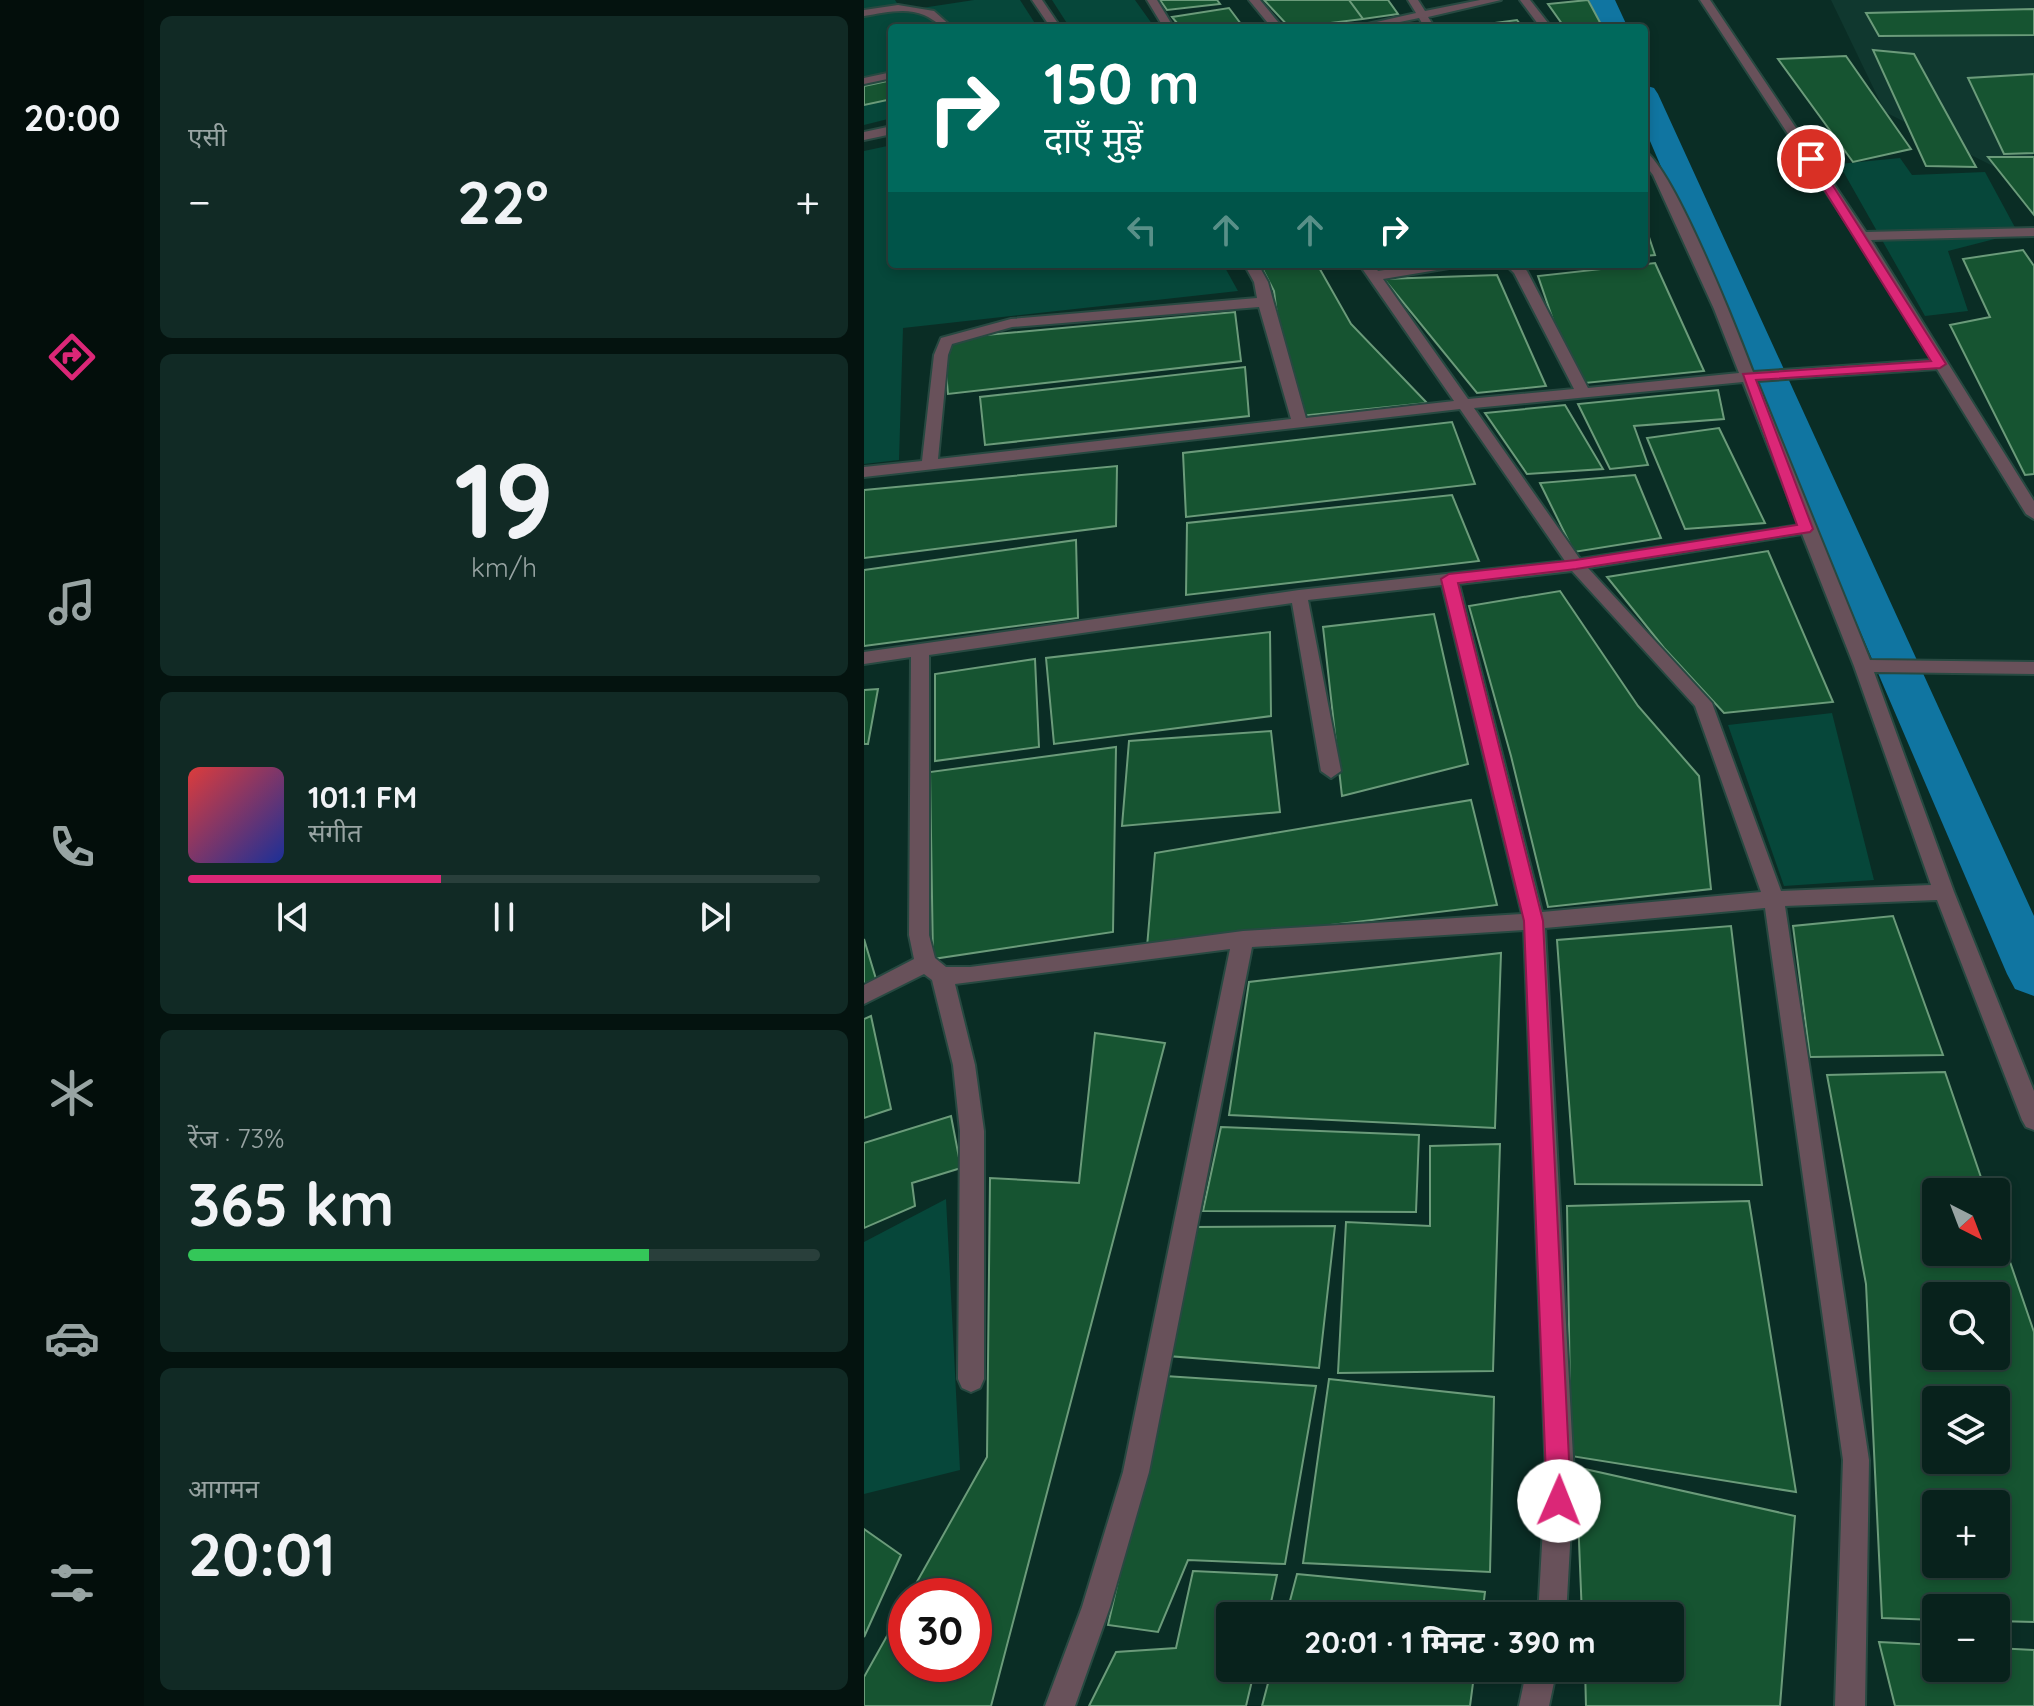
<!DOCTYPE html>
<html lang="hi">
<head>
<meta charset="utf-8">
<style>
  :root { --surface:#08221c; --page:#112a25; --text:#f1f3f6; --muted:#98a4a3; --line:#293f3b; --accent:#db2777 }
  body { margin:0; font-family:Quicksand,"Noto Sans Devanagari",sans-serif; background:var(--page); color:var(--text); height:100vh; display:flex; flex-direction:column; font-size:30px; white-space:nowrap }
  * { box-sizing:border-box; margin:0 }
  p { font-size:26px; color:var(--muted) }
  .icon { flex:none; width:44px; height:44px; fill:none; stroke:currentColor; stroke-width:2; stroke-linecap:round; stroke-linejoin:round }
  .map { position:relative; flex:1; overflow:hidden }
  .details { display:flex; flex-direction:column; gap:16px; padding:16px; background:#04130f; width:720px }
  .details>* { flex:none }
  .top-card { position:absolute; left:24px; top:24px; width:760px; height:244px; border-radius:8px; box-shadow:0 4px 12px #0003,0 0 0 2px var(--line); background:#00695c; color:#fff; overflow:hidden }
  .needle { width:52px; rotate:138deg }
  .fabs { position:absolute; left:1058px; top:1178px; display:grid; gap:16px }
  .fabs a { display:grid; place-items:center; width:88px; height:88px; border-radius:8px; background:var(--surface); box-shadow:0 4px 12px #0003,0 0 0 2px var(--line); font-size:40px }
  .speed { position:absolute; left:24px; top:1578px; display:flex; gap:16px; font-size:40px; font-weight:700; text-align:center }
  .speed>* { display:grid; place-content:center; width:104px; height:104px; border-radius:50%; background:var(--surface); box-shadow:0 4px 12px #0003,0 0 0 2px var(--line); line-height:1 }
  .speed .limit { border:12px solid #d22; background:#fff; color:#111 }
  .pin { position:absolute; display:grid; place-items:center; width:68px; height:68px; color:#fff; margin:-34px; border:4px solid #fff; border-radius:50%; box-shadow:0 2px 8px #0007 }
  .me { position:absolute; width:88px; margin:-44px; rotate:1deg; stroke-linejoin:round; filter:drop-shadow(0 0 6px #0008) }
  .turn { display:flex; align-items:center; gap:28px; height:168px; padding:0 24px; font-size:36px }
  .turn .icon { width:104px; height:104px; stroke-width:2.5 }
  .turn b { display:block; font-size:56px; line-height:68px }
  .lanes { display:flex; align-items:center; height:76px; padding:0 24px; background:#0003; justify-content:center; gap:40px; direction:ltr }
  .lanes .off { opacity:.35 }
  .big { font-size:60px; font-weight:700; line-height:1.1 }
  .details .tile { flex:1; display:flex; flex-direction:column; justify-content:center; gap:12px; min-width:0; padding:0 28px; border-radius:12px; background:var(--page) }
  .details .dial { align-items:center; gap:0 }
  .dial b { font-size:104px; line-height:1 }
  .song { display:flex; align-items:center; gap:24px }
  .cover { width:96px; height:96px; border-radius:12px; background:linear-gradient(135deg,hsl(0 70% 55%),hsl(230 70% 35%)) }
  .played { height:8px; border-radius:4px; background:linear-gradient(90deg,var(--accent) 40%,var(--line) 40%) }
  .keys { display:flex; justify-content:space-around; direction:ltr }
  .heat { display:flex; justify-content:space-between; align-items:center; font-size:44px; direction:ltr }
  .charge { height:12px; border-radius:6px; background:linear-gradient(90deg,#34c759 73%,var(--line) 0) }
  .trip { position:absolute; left:352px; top:1602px; width:468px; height:80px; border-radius:8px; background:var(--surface); box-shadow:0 4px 12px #0003,0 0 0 2px var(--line); font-weight:700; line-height:80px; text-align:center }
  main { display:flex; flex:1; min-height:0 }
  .menu { display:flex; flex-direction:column; width:144px; justify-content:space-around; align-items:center; background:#030e0b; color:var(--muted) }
  .menu .icon { width:56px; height:56px }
  .menu .on { color:var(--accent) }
  .menu b { font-size:36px; color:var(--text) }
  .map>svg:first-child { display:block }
</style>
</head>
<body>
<main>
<nav class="menu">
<b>20:00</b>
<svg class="icon on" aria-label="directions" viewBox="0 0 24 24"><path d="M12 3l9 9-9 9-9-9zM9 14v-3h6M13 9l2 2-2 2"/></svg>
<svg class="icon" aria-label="music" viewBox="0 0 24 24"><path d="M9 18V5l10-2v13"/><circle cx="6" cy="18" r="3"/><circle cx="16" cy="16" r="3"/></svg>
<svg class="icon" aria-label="phone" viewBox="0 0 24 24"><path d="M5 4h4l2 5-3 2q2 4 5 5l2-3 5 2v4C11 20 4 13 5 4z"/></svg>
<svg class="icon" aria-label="climate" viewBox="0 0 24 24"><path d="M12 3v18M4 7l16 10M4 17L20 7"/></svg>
<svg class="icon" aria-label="car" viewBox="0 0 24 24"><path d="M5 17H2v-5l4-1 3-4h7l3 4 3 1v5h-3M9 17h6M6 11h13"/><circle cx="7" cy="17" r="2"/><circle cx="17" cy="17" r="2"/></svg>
<svg class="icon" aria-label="filters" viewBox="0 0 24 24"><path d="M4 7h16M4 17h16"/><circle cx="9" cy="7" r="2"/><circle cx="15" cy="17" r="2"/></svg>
</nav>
<section class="details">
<div class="tile"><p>एसी</p>
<div class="heat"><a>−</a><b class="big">22°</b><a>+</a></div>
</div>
<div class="tile dial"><b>19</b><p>km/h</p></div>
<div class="tile">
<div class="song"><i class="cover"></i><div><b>101.1 FM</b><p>संगीत</p></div></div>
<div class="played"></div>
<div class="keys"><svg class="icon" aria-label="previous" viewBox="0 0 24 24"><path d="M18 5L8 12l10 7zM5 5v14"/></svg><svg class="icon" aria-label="pause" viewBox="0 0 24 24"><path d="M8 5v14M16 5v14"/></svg><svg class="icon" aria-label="next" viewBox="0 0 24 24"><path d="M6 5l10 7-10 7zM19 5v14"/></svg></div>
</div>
<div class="tile"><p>रेंज · 73%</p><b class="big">365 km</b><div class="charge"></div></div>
<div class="tile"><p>आगमन</p><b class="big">20:01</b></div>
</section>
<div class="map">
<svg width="1170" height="1706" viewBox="0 0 1170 1706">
  <rect width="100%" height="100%" fill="#0a2d25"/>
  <path fill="#10382f" d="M967,0H1170V167L1135,169L1021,112Z"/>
  <path fill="#06473a" d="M0,0H31L38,11L110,0H156L174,28H28V118L0,125Z
    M188,0H271L291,28H206Z
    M28,145V264H359L374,291L39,328L35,460L0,464V151Z
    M1036,158L1048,175L1121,172L1154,233L1084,251L1104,311L1061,316L975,164Z
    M968,713L1010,880L920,886L864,725Z
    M82,1199L96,1470L0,1494V1242Z"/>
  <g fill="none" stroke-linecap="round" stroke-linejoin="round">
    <path fill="#1075a1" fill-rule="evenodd" d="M725,0H751L764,28H738Z
      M780,85L790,88L794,94L1170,916V996L1151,989L1143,974L780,127Z"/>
  </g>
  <path fill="#165431" stroke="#6b9b7a" stroke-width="2" fill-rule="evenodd" d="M296,0H353L356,4L303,10Z
    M400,0H485L499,19L426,28Z
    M485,0H524L534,14L499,19Z
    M724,0L739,28H701L684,4Z
    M365,8L380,28H317L308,17Z
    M1170,9V35L1015,36L1002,13Z
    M653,20L659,28H593Z
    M1009,50L1050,54L1112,167L1062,166Z
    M982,56L1047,149L989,162L914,59Z
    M1170,74V153L1140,154L1104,78Z
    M28,80V99L0,105V86Z
    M1124,157H1170V215Z
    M780,222L791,255L780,256Z
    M1159,250L1170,266V474L1161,475L1086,325L1126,317L1099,259Z
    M791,263L840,371L711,384L674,276Z
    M396,264H453L487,324L563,403L426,417L410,291Z
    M633,275L682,386L613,393L520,279Z
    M371,312L377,361L84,394L79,339Z
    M381,367L385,416L121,445L116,397Z
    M854,390L860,419L770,426L784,465L746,469L714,404Z
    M701,405L739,469L663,474L621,413Z
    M588,422L611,484L322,517L319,453Z
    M855,428L901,523L821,529L783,438Z
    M253,466L252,526L0,558V490Z
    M771,475L797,538L710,552L676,483Z
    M588,495L615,561L322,595L323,523Z
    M212,540L214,618L0,646V570Z
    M904,551L969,702L860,713L800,648L743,577Z
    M696,591L774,706L835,776L847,889L684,907L647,756L605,606Z
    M570,614L604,764L478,796L459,627Z
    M406,632L407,716L190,744L182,658Z
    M171,659L175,747L71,761V674Z
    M14,689L4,744H0V690Z
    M407,731L416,812L258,826L265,741Z
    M252,747L249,932L69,959L66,772Z
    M607,800L633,905L283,947L291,853Z
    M1029,916L1079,1055L946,1057L929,926Z
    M867,926L898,1185L711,1184L693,940Z
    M0,939L12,979L0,984Z
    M637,953L631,1128L365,1115L385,982Z
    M7,1016L27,1109L0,1118V1019Z
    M231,1033L301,1043L127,1706H0V1677L42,1602V1664H110V1596H45L123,1457L126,1178L215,1183Z
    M1081,1072L1122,1192H1072V1252H1132V1221L1170,1332V1622L1132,1621V1608H1072V1620L1018,1618L1002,1284L963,1075ZM1072,1296H1132V1356H1072ZM1072,1400H1132V1460H1072ZM1072,1504H1132V1564H1072Z
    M87,1116L97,1168L48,1183L51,1206L0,1228V1143Z
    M357,1127L555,1135L552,1212L339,1211Z
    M636,1144L629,1371L474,1373L482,1222L566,1226V1146Z
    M885,1201L932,1492L707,1456L703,1206Z
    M471,1226L455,1368L304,1356L330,1227Z
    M301,1376L452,1386L421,1564L324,1560L294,1632L244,1625Z
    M465,1379L630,1397L626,1572L439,1563Z
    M712,1467L931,1516L916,1706H722L721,1668H806V1616H718Z
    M0,1529L37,1555L0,1637Z
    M329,1571L413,1575L404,1616H366V1668H391L382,1706H225L252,1652L312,1648Z
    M433,1574L621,1592L618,1616H422Z
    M1015,1642L1072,1645V1668H1132V1648L1170,1650V1706H1031Z
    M408,1668H611L606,1706H398Z"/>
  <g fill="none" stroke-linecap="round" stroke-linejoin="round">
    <defs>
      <path id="minor" d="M168,0H178L197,28H187Z
        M283,0H293L310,28H300Z
        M385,0H396L419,28H408Z
        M544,0H554L561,11L616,0H637L564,17L571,28H561L555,18L507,28H486L552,13Z
        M656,0H666L688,28H677Z
        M836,0H846L1002,232L1170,228V236L1007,240L1170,501V519L1162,514L1073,369L893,381L1006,660L1170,662V674L1010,672L1090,892L1170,1091V1130L1162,1127L1158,1120L1073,900L921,906L1005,1460L1001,1706H971L979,1460L901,908L681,928L710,1475L702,1616H674L682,1475L660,930L388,947L285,1472L246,1607L211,1706H181L218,1607L259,1472L366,949L91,984L111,1065L120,1131V1379L116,1388L107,1392L98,1388L94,1379L96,1131L89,1065L68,980L60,974L0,1004V985L50,959L45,935L47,657L0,664V652L435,590L701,561L596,409L0,477V467L58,461L70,355L77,338L147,319L393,298L390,282L380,264H394L404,282L442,418L590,401L495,264H509L514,271L560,264H592L585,268L519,279L604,399L710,389L650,273L641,264H656L663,271L724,388L875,373L850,309L789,175L780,163V151C808,164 875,335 889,372L1068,360L991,236ZM395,307L427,419L74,459L84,355L88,344L148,327ZM879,382L935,525L716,559L610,408ZM938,534L990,666L1067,885L917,891L848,703L724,568ZM708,571L831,706L897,892L678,912L595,584ZM578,585L658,914L379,931L106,967H82L71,958L65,935V655L428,603L457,771L467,778L477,771L444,600Z
        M34,5L70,11L89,28C76,28 72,20 60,15C42,7 19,13 0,16V10Z
        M28,72V78L0,84V78Z
        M28,126V134L0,140V132Z
        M663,1668H693L685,1706H655Z"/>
    </defs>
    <use href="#minor" stroke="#274941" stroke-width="4"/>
    <use href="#minor" fill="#68515a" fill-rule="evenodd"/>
  </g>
  <path fill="#db2777" stroke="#8e194d" stroke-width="2" d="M947,156L952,159L1082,364L1076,368L892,380L949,529L946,532L712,569L594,583L679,921L707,1501L704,1509L695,1513L686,1509L683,1501L660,921L577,579L585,574L712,560L933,525L879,374L1067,361L941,159Z"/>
</svg>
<div class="fabs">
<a><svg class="needle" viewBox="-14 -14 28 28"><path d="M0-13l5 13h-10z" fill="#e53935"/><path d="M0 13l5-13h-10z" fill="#98a4a3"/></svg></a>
<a><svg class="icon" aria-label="search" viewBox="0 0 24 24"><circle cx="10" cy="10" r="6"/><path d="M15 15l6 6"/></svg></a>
<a><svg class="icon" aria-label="layers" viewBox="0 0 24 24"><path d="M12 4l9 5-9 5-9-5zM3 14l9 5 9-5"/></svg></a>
<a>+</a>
<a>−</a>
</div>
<div class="speed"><div class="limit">30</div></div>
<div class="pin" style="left:947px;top:159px;background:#d93025"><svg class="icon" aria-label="arrive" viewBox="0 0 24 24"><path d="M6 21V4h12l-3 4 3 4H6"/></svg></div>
<svg class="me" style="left:695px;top:1501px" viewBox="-20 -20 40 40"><circle r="19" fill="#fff"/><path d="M0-13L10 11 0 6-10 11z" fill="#db2777"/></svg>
<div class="trip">20:01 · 1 मिनट · 390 m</div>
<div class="top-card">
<div class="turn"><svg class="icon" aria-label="right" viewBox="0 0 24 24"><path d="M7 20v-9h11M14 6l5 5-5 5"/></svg><div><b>150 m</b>दाएँ मुड़ें</div></div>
<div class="lanes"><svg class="icon off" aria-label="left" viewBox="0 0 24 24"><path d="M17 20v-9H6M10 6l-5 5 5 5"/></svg><svg class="icon off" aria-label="ahead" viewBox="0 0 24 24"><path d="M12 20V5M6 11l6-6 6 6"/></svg><svg class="icon off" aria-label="ahead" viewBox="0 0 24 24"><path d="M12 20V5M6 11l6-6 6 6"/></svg><svg class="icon" aria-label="right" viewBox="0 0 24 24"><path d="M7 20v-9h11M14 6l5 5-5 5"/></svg></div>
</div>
</div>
</main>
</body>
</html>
